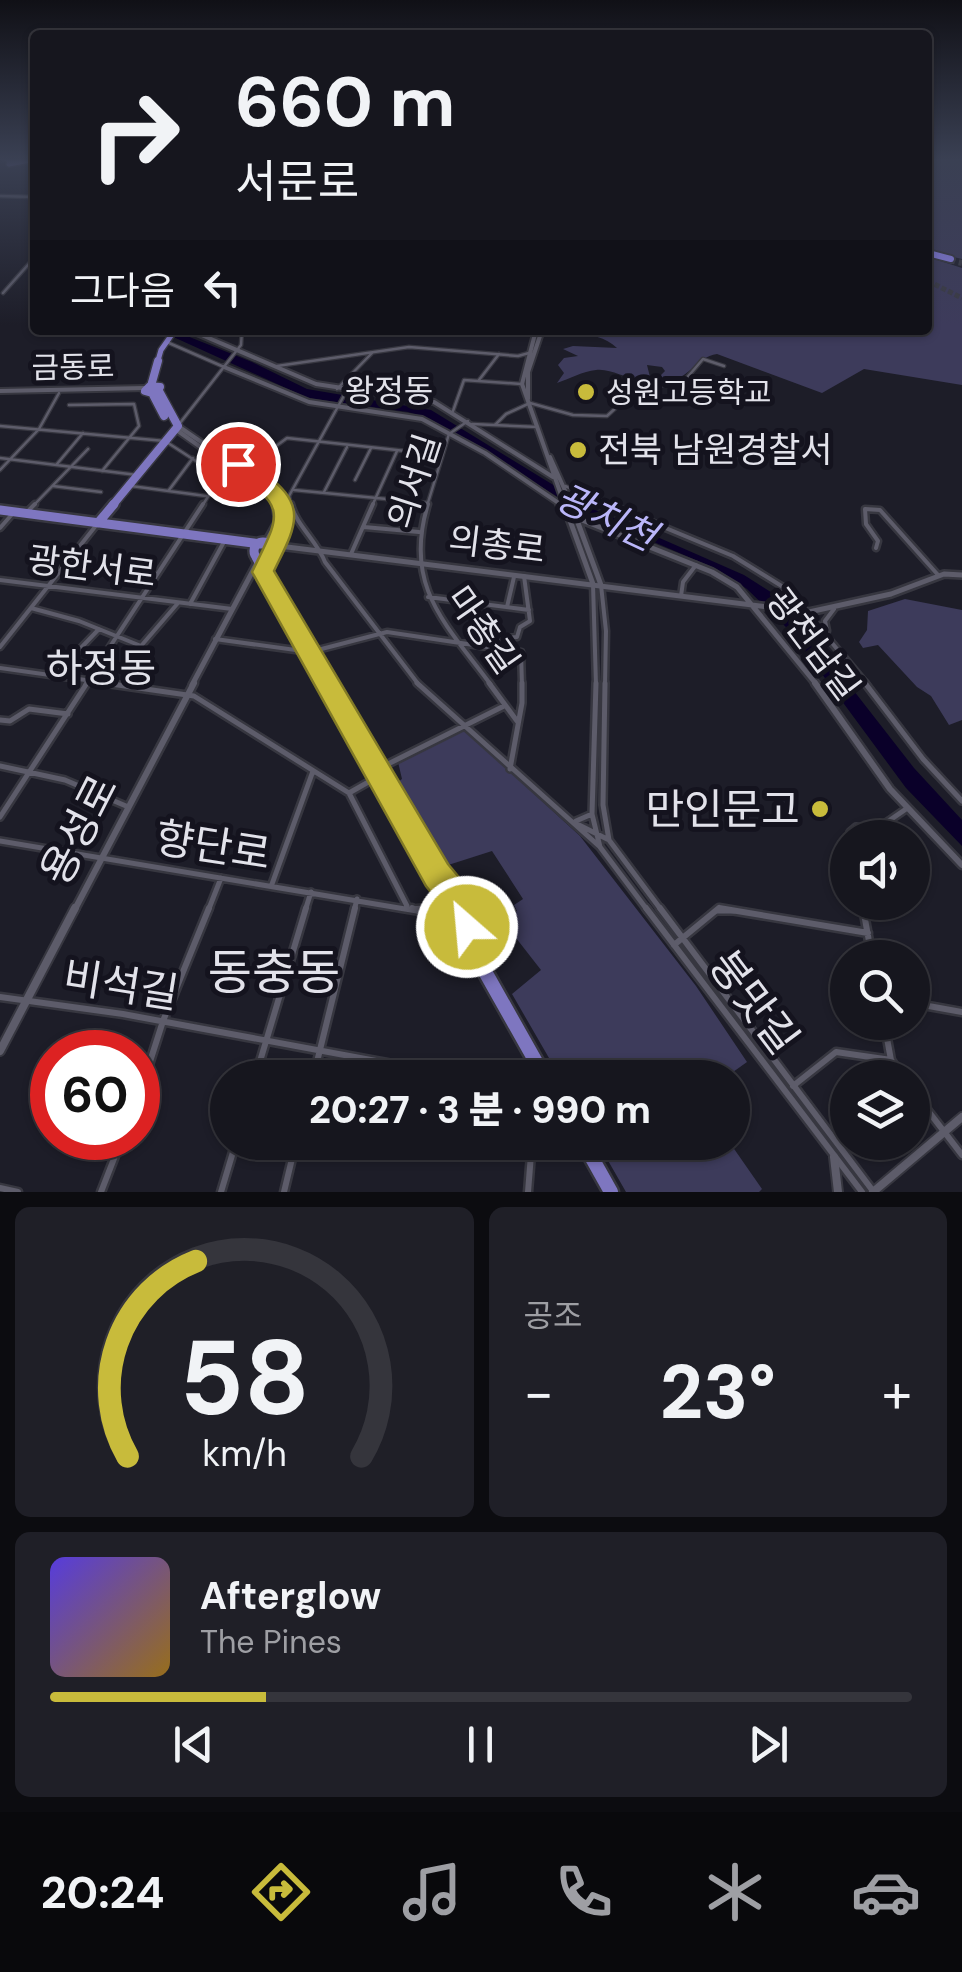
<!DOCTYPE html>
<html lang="ko">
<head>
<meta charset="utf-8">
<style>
  :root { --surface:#16161e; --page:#1f1f27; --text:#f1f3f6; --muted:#9e9fa4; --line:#35353c; --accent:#c8bb3b }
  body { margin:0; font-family:"DM Sans","Noto Sans KR",sans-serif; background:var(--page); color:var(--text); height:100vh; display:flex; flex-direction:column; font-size:38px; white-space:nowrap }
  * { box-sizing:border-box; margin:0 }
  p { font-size:32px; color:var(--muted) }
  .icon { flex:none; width:55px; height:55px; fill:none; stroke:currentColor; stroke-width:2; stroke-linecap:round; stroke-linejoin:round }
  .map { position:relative; height:1192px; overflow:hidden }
  .side { display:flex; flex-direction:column; gap:15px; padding:15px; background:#0c0c10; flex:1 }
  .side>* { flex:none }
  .banner { position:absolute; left:30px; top:30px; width:902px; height:305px; border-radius:10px; box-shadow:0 2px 8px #0004,0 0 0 2px var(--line); background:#16161e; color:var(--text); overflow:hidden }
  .tools { position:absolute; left:830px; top:820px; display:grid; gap:20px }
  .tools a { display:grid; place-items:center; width:100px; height:100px; border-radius:50%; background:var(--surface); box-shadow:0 2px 8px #0004,0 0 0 2px var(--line); font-size:50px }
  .speed { position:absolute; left:30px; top:1030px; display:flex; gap:20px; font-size:50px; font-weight:700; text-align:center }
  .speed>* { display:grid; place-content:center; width:130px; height:130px; border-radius:50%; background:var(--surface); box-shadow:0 2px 8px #0004,0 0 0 2px var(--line); line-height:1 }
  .speed .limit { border:15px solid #d22; background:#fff; color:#111 }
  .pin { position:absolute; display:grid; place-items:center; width:85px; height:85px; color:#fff; margin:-42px; border:5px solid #fff; border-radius:50%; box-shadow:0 2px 10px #0007 }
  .me { position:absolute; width:110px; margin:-55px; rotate:333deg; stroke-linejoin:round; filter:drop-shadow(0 0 8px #0008) }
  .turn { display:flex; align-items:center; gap:35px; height:210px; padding:0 40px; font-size:45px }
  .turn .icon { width:130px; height:130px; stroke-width:2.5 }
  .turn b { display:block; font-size:70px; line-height:85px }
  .then { display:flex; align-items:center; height:95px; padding:0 40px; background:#0003; gap:20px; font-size:38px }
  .big { font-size:75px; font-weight:800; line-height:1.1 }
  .side .card { flex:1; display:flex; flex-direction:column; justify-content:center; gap:15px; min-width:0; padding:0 35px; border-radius:15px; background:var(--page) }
  .side .dial { align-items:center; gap:0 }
  .dial svg { height:260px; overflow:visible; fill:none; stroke:var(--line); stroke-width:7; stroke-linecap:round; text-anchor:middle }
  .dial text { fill:var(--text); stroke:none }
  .song { display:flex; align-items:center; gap:30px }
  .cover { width:120px; height:120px; border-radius:15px; background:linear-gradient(135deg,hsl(250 70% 55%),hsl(40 70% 35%)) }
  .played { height:10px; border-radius:5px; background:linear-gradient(90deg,var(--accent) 25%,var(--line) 25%) }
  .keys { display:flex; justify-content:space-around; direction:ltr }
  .heat { display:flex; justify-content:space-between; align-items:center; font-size:55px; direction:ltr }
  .side .tiles { flex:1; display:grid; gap:15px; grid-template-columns:1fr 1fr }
  .card:last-child { grid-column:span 2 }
  .trip { position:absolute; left:210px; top:1060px; width:540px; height:100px; border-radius:50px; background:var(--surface); box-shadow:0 2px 8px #0004,0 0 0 2px var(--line); font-weight:800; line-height:100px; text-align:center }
  .dock { display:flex; height:160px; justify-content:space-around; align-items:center; background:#09090c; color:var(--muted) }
  .dock .icon { width:70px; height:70px }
  .dock .selected { color:var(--accent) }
  .dock b { font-size:45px; color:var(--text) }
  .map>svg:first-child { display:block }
</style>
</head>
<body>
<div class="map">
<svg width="962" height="1192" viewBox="0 0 962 1192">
  <rect width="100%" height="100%" fill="#1d1d28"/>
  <path fill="#3d3b5b" d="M928,159H962V259L928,251Z
    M928,257L962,268V385L864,369L822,393L717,354C692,358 688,387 659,377L665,371L662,367L647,365L650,377C629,384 615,368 596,370C583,371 569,379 557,383L564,373L558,365L564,358L578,356L563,349L573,346L617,348C598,330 570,335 546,336L549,330H928Z
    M905,599L962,610V720L949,725L931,696L917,687L878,645L863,648L859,642L867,630L868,611Z
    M459,725L580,836L696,986L747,1062L726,1077H560L512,994L541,970L516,938L507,941L499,925L517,911L514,905L523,899L492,851L442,867L395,784L402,779L398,762L404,755Z
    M598,1143H730L762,1189L759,1192H626Z"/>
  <path fill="#0a0029" d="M158,330H172L252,362L307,389L431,410L591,508L744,575L774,594L808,632L914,768L962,820V846L906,788L791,632L747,589L717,569L581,511L430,419L408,412L308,398Z"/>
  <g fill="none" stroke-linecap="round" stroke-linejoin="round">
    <path stroke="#3b3b45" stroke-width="5" stroke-dasharray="5 2.5" stroke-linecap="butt" d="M928,281L962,298"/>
    <path stroke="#3b3b45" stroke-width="6" stroke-dasharray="6 4" stroke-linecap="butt" d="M949,260L962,263"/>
    <defs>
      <path id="minor-far3" d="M3,293L35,257
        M169,343L224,367
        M277,366L409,347L518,356L529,353
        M479,380L499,354
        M337,389L372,353
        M69,405L134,404L139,426L102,471
        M453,411L464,380L521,384
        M180,423L241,345L242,330
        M472,424L538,427
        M495,425L506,414L530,403L573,415L607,416L633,392L685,380L703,359L724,366
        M0,426L165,441L219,476
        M0,458L137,475
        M57,464L83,433
        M0,470L39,429L59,393
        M355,480L371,448
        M53,486L101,492
        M131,486L206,496
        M565,486L614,506
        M169,490L193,458
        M294,490L428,503
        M324,492L347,447
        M33,506L88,449
        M202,506L226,469L268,452L287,438L442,455
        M291,506L289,496L347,390
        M372,506L397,451
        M427,506L449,434L468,421"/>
      <path id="minor-far2" d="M291,504C296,525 317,541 325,562L419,685
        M428,504C403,586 445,623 491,685
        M608,504L733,556L788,590L867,685
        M29,510L35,504
        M364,527L419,532
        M0,528L14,512
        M876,548L878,541L866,524L865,509L880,510L939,576
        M351,554L373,504
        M0,580L232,609
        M593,584L596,685
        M601,585L606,631L605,685
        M681,596L683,582L696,565
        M428,597L529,610
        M190,604L225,540
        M507,607L514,577
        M31,608L79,621L141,646L178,603
        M827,631L825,621L834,609
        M215,639L310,652L387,632L521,652L522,685
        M0,647L98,523
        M500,647L505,638L517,637L520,627L530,621L524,576
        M0,668L121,685
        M54,676L99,629
        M85,685L203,504"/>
      <path id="minor-far1" d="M104,683L194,696L349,793L407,906
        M417,683L599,846
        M489,683L517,721
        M596,683L592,814L600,847L648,911
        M605,683L603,805L609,840L662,911
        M865,683L923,759L962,801
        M0,720L10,721L29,709L68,714
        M0,766L65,780L126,806
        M510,769L522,703V683
        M349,793L379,776L386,765L504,706
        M0,817L87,683
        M576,821L592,814
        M575,823L607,839
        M851,838L850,832L856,827L877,829L906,809
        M0,841L417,911
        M272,884L313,771
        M862,902L864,911
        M417,909L439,907
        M208,911L221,878
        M305,911L311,892
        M354,911L357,899
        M716,911H734"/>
      <path id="minor" d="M412,908L439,920
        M646,908L862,1192
        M660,908L873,1191
        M719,908L868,933
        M863,908L872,958
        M417,909L428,908
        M674,945L719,908
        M0,997L123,1014L468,1078
        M912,1003L962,1012
        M884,1022L891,1060L903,1078
        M255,1078L306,908
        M313,1078L355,908
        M793,1086L836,1052L891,1060
        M912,1090L962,1155
        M138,1099L163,1021L209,908
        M0,1188L18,1192
        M101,1192L122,1138
        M221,1192L236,1142
        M284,1192L296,1142
        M528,1192L532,1142"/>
      <path id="tertiary-far4" d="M0,196L35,197"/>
      <path id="tertiary-far3" d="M190,330L316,384L434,402L553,477
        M536,330L522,384L565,506
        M224,367L309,402L422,419L485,453L563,506
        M0,391L146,388
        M528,399V372L542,330
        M178,426L280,496L282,506
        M175,429L274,499L275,506
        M550,457L572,506"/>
      <path id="tertiary-far2" d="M559,504L565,508
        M564,504L593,584
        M571,504L601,585
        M577,518L712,572L737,587L817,685
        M265,544L278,521L275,504
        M271,545L809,612L891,594L944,574L962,575
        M275,546L285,521L282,504
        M192,685L257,563"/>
      <path id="tertiary-far1" d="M815,683L890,789L962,865
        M74,911L194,683"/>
      <path id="tertiary" d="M0,1051L75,908
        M834,1157L838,1192
        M873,1192L962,1117"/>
      <path id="primary-far4" d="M157,364L161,350L175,330"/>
      <path id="primary-far3" d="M150,386L160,387L152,393L145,391Z
        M151,386L158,361
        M152,393L164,416
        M112,506L178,426L159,391"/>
      <path id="primary-far2" d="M0,510L261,544
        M98,523L114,504
        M254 551a9 9 0 1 1 18 0a9 9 0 1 1-18 0Z
        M256,557L328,685"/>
      <path id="primary-far1" d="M327,683L458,902"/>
      <path id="primary" d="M438 913a13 13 0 1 1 26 0a13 13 0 1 1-26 0Z
        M463,917L474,952L545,1078
        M454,927L472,950
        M583,1142L611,1192"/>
      <path id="trunk" d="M6,159H11L9,164L30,160"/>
      <path id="motorway" d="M928,253L951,259"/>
    </defs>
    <use href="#minor-far3" stroke="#373740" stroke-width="5"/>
    <use href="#minor-far2" stroke="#373740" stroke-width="9"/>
    <use href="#minor-far1" stroke="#373740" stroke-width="10"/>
    <use href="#minor" stroke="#373740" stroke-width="11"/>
    <use href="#tertiary-far4" stroke="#373740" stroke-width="5"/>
    <use href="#tertiary-far3" stroke="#373740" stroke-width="8"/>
    <use href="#tertiary-far2" stroke="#373740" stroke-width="10"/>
    <use href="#tertiary-far1" stroke="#373740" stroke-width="11"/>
    <use href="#tertiary" stroke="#373740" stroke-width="12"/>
    <use href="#primary-far4" stroke="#373740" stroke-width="8"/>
    <use href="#primary-far3" stroke="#373740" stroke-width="11"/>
    <use href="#primary-far2" stroke="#373740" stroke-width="14"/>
    <use href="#primary-far1" stroke="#373740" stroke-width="16"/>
    <use href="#primary" stroke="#373740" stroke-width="19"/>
    <use href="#trunk" stroke="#373740" stroke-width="8"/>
    <use href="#motorway" stroke="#373740" stroke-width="10"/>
    <use href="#minor-far3" stroke="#5d5c6a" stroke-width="2.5"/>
    <use href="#minor-far2" stroke="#5d5c6a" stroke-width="4"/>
    <use href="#minor-far1" stroke="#5d5c6a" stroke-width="5"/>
    <use href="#minor" stroke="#5d5c6a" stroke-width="6"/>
    <use href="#tertiary-far4" stroke="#5d5c6a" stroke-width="2.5"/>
    <use href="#tertiary-far3" stroke="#5d5c6a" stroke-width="4"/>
    <use href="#tertiary-far2" stroke="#5d5c6a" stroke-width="5"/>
    <use href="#tertiary-far1" stroke="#5d5c6a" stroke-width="6"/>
    <use href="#tertiary" stroke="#5d5c6a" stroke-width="8"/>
    <use href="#primary-far4" stroke="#7e76c0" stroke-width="5"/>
    <use href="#primary-far3" stroke="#7e76c0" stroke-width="8"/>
    <use href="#primary-far2" stroke="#7e76c0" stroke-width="9"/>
    <use href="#primary-far1" stroke="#7e76c0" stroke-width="11"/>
    <use href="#primary" stroke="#7e76c0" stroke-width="14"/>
    <use href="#trunk" stroke="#897fdc" stroke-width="5"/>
    <use href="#motorway" stroke="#9488f9" stroke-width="6"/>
  </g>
  <linearGradient id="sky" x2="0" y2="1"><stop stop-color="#101016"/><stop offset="0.49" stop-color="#3a4053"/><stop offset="1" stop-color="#3a4053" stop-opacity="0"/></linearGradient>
  <rect width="962" height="325" fill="url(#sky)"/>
  <path fill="#c8bb3b" stroke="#827a26" stroke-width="2.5" d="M238,459C248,462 257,469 266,475C311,506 293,531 274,571L448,864C465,885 491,910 479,939L467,943L456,939L449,915L426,886L252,572C281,512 288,509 231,469L229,464Z"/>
  <g fill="#c8bb3b" stroke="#14131e" stroke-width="4">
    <circle cx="586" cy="392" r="10"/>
    <circle cx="578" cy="450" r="10"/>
    <circle cx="820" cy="809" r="10"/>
  </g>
  <g text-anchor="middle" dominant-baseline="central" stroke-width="10" stroke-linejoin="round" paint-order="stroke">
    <g font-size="30" fill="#e2e2ea" stroke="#14131e">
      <text transform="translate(73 367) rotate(-1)">금동로</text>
    </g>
    <g font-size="30" fill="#e2e2ea" stroke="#14131e" text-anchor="start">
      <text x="606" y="392">성원고등학교</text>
    </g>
    <g font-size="32" fill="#e2e2ea" stroke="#14131e">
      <text x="389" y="391">왕정동</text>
    </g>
    <g font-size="35" fill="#e2e2ea" stroke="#14131e" text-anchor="start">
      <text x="598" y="450">전북 남원경찰서</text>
    </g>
    <g font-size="35" fill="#e2e2ea" stroke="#14131e">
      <text transform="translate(414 481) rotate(-72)">의서길</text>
      <text transform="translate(497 545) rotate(7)">의총로</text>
      <text transform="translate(92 567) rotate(7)">광한서로</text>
      <text transform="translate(483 630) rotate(55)">마총길</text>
      <text transform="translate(813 644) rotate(53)">광천남길</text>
    </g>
    <g font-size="38" font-style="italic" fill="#bab6f9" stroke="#14131e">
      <text transform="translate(606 517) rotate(25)">광치천</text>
    </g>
    <g font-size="40" fill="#e2e2ea" stroke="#14131e">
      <text x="101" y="668">하정동</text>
    </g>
    <g font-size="42" fill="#e2e2ea" stroke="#14131e" text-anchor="end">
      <text x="800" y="809">만인문고</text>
    </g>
    <g font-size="42" fill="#e2e2ea" stroke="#14131e">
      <text transform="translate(79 830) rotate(-63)">용성로</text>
      <text transform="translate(213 846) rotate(9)">향단로</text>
      <text transform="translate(121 985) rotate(9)">비석길</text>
      <text transform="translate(754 1002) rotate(53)">붕맛길</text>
    </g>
    <g font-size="48" fill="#e2e2ea" stroke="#14131e">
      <text x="274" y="972">동충동</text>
    </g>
  </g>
</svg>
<div class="tools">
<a><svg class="icon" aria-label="sound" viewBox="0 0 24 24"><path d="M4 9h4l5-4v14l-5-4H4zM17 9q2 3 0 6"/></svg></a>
<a><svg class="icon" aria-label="search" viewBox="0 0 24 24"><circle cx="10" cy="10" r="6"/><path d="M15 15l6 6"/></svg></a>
<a><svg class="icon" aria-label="layers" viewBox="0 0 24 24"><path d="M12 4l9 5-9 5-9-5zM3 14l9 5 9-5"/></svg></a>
</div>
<div class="speed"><div class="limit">60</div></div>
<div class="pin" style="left:238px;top:464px;background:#d93025"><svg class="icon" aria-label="arrive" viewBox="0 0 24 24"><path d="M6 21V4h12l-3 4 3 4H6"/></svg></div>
<svg class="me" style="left:467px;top:927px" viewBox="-20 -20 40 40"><circle r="17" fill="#c8bb3b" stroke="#fff" stroke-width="3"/><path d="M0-11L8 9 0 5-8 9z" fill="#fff"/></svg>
<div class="trip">20:27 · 3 분 · 990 m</div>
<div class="banner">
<div class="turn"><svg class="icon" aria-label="right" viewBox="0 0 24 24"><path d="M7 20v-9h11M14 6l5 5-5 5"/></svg><div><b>660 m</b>서문로</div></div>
<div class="then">그다음<svg class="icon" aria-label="left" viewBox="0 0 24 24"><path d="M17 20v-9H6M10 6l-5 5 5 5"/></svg></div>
</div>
</div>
<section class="side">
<div class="tiles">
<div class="card dial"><svg viewBox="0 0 100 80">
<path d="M14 69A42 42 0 1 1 86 69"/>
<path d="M14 69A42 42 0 0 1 35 9" stroke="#c8bb3b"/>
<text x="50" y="56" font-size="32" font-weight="700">58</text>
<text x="50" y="72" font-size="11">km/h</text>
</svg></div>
<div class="card"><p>공조</p>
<div class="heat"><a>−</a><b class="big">23°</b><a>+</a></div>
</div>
<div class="card">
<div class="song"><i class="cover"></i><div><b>Afterglow</b><p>The Pines</p></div></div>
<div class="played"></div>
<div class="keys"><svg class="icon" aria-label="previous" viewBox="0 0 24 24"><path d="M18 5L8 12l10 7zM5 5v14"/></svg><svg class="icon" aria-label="pause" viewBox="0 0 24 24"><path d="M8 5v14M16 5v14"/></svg><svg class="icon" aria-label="next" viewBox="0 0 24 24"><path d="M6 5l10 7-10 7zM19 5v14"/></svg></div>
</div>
</div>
</section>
<nav class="dock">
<b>20:24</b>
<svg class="icon selected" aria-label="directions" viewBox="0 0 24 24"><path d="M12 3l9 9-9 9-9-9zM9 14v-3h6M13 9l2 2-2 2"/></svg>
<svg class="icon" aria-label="music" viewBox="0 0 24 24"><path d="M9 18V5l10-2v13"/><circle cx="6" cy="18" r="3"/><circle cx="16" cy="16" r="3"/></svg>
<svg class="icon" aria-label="phone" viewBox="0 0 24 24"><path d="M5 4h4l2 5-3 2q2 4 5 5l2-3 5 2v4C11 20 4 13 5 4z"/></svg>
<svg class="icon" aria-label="climate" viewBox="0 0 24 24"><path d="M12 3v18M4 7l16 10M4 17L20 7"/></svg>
<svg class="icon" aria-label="car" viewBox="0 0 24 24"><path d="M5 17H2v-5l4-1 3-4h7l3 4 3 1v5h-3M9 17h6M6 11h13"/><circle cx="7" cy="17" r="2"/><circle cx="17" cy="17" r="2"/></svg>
</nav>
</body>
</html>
